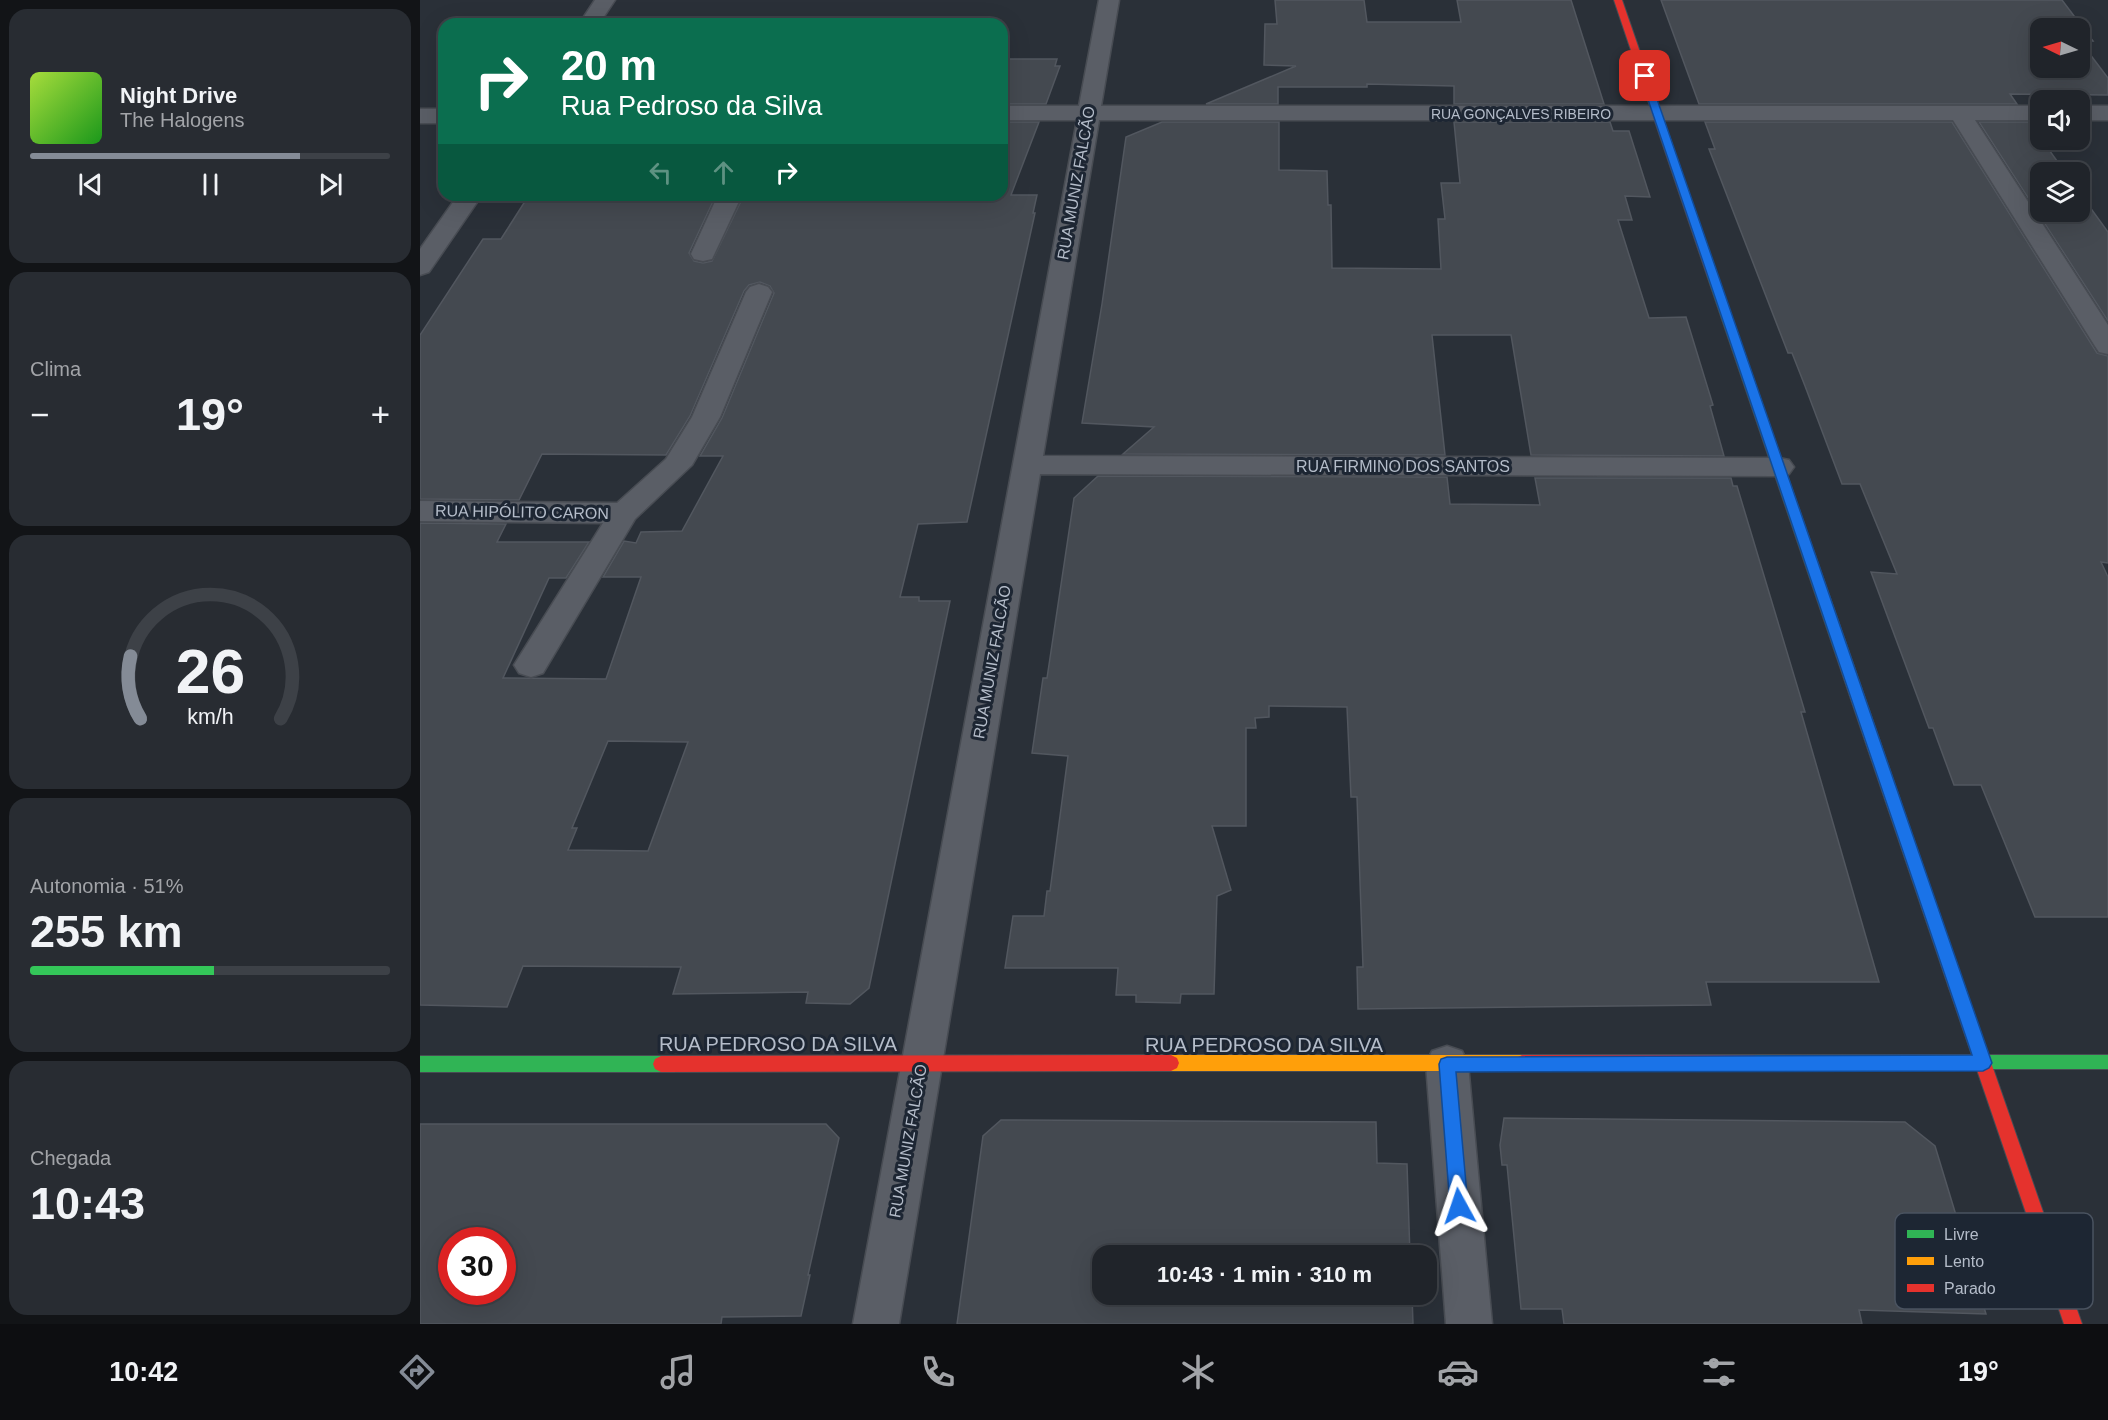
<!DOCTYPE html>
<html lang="pt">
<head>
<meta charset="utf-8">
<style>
  :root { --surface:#20242a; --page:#282c32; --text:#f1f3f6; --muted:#a2a4a8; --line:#3d4147; --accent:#848b96 }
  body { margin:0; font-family:Arial,sans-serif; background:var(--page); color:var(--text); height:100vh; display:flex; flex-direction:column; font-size:22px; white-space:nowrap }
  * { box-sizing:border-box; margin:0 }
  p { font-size:20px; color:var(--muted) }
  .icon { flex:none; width:33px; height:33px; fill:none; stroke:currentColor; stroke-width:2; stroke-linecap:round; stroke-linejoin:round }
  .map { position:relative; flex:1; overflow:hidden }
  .drawer { display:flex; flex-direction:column; gap:9px; padding:9px; background:#121417; width:420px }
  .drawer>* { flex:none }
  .top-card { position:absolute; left:18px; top:18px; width:570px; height:183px; border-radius:18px; box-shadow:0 6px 24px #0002,0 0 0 2px var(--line); background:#0b6e4f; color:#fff; overflow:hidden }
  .needle { width:39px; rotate:275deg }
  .controls { position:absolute; left:1610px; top:18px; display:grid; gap:12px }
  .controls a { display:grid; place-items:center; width:60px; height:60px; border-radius:12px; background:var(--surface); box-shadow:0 6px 24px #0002,0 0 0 2px var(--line); font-size:30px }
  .speed { position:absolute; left:18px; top:1227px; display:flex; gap:12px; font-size:30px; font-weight:700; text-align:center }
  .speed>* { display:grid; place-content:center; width:78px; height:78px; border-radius:50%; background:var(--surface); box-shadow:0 6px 24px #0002,0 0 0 2px var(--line); line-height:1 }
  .speed .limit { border:9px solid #d22; background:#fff; color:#111 }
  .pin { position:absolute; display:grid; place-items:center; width:51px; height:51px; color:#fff; margin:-26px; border-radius:12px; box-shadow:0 3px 9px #0006 }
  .me { position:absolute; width:66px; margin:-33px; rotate:355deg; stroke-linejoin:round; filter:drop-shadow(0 0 4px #0008) }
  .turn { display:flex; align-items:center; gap:21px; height:126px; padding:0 24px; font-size:27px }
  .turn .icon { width:78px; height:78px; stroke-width:2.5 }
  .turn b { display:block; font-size:42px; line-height:51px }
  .lanes { display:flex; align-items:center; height:57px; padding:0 24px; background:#0003; justify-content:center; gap:30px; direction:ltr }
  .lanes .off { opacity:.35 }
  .big { font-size:45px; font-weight:700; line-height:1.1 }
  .drawer .card { flex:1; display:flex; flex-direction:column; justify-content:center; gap:9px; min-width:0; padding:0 21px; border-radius:18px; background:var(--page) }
  .drawer .dial { align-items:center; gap:0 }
  .dial svg { height:156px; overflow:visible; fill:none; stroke:var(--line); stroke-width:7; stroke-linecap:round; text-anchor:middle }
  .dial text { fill:var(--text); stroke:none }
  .song { display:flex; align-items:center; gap:18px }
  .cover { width:72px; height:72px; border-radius:9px; background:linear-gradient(135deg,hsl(80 70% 55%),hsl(120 70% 35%)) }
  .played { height:6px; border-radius:3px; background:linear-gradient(90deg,var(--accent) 75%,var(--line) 75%) }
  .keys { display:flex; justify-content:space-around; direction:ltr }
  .heat { display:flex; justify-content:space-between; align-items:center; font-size:33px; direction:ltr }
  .charge { height:9px; border-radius:4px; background:linear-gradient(90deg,#34c759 51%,var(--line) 0) }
  .trip { position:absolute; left:672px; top:1245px; width:345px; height:60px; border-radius:18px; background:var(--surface); box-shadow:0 6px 24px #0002,0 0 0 2px var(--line); font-weight:700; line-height:60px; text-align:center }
  .tabs { display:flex; height:96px; justify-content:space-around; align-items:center; background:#0d0e11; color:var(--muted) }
  .tabs .icon { width:42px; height:42px }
  .tabs .active { color:var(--accent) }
  .tabs b { font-size:27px; color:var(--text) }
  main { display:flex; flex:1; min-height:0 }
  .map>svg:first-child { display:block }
</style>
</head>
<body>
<main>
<section class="drawer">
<div class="card">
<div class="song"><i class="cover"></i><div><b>Night Drive</b><p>The Halogens</p></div></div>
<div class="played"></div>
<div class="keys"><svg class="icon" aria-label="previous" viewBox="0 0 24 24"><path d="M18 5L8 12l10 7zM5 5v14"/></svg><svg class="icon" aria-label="pause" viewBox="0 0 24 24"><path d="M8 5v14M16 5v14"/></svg><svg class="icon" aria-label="next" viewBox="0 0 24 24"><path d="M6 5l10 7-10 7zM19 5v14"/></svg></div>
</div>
<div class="card"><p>Clima</p>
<div class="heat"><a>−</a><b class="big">19°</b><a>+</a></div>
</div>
<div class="card dial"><svg viewBox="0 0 100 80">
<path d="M14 69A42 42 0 1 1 86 69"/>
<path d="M14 69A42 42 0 0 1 9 37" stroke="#848b96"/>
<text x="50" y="56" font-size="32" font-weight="700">26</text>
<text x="50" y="72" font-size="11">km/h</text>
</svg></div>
<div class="card"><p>Autonomia · 51%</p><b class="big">255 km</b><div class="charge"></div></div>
<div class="card"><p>Chegada</p><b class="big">10:43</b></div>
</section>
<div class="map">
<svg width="1688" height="1324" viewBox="0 0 1688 1324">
  <rect width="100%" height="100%" fill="#2a3038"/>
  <path fill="#444950" stroke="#52575f" stroke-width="1.5" fill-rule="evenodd" d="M855,0H944L947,22H1041L1037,0H1151L1184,104H1034V86L947,84V87H858V104H786L876,66L844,65L845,24H857Z
    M1241,0H1642L1673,41H1660L1688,78V95L1590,94L1597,104H1279ZM1620,28H1659V68H1620Z
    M582,59H637L635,66H640L626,104H582Z
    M582,122H619L591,195H617L613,213H615L547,522L498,524L480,597H499V601H530L449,988L430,1004L386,1003L388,992L253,994L261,967L103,966L87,1007L0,1005V523L86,524L77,542H169L146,578H129L83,678L186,679L221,577H183L204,541L216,543L221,532L262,531L303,456H280L302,418L354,293L350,286L340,282L329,285L324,291L270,416L246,455L122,454L99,500L0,499V335L63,239H81L109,195H296L269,253L274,261L283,263L292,261L324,195H582ZM188,741L268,742L228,851L148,850L157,828H152Z
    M742,122H859V170L907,171L908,205H911L912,268L1021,269L1018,219H1025L1021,183H1040L1034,122H1190L1193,131H1209L1230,197L1205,196L1212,220H1198L1229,318L1266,317L1293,405L1290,406L1304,456L1111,455L1091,335H1012L1025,455L703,454L734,427L662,423L682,304L706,137Z
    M1285,122H1532L1677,353L1688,356V563L1681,562L1688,577V917H1615L1561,785H1534L1513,728H1509L1451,572L1477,574L1440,484H1422L1385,386L1372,353H1368L1289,149H1295Z
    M1559,122H1609L1645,172H1620V212H1659V192L1688,232V321Z
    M678,476L1027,477L1030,504L1120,505L1115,478H1311L1313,486H1317L1385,712H1381L1459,982H1286L1291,1005L938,1009L937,967H943L937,797H931L927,707L849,706V717L835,718L836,728H826V826H792L811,890L797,896L794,994H761L760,1003L716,1002V995H696L698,968H585L593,916H624L627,891H630L648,756L612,753L623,678H627L654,498Z
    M1084,1118L1485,1122L1515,1146L1566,1314L1439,1310L1442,1324H1144L1142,1309H1101L1087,1165H1082L1080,1145Z
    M581,1120L956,1122L957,1163L987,1164L990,1256H682V1294H992L993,1324H537L563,1136Z
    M0,1124H406L419,1138L388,1275H390L381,1316L302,1317L301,1324H0ZM32,1240H82V1292H32Z"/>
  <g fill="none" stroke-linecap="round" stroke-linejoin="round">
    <defs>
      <path id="street" d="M175,0H195L179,24H159Z
        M679,0H699L681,106H1620V120H1555L1688,325V354L1679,352L1675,346L1533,120H679L623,456L1359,458L1369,460L1374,467L1369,474L1359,476L620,474L479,1324H433L657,120H582V106H659Z
        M1659,106H1688V120H1659Z
        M0,109H24V123H0Z
        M38,195H62L9,272L0,275V249Z
        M298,195H322L292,259L283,261L274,259L271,254Z
        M339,284L348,287L352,292L300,417L272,465L215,519L123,673L111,677L99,673L94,665L183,523L0,521V501L197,503L246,459L272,417L326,292L330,287Z
        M1027,1046L1042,1051L1048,1064L1072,1324H1026L1006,1064L1012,1051Z"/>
      <path id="fast" d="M1292,272L1297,275L1430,655L1428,658H1418L1416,655L1287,275Z
        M1334,1055H1688V1069H1334L1328,1067L1326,1062L1328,1057Z
        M0,1056H241L247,1059L249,1064L247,1069L241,1072H0Z"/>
      <path id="slow" d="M1423,650L1430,655L1544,985L1542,990L1536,992L1530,990L1528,985L1416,655Z
        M751,1055H1102L1108,1058L1110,1063L1108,1068L1102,1071H751L745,1068L743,1063L745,1058Z"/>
      <path id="jam" d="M1194,0H1202L1297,275L1296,277L1292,278L1287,275Z
        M1536,978L1542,980L1544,985L1662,1324H1644L1528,985L1530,980Z
        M751,1055L757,1058L759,1063L757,1068L751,1071L241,1072L235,1069L233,1064L235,1059L241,1056Z
        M1102,1055H1334L1340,1057L1342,1062L1340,1067L1334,1069L1102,1071L1096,1068L1094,1063L1096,1058Z"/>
    </defs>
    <use href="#street" stroke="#484c53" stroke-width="3"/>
    <use href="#fast" stroke="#484c53" stroke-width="2"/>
    <use href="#slow" stroke="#484c53" stroke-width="2"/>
    <use href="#jam" stroke="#484c53" stroke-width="2"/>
    <use href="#street" fill="#5a5e66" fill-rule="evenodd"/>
    <use href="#fast" fill="#30b455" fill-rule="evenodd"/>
    <use href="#slow" fill="#ff9f0a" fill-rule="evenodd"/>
    <use href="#jam" fill="#e5322d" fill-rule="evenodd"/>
  </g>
  <path fill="#1a73e8" stroke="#114b97" stroke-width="1.5" d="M1222,74L1229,76L1572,1063L1569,1068L1563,1071L1036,1072L1048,1206L1046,1212L1039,1215L1033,1212L1030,1206L1019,1064L1021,1059L1027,1057L1552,1055L1220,76Z"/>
  <g text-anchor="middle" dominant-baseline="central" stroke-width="6" stroke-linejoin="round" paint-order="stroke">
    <g font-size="14" fill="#b4bcc9" stroke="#1d2633">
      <text x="1101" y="114">RUA GONÇALVES RIBEIRO</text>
    </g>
    <g font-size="16" fill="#b4bcc9" stroke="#1d2633">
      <text transform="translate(656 183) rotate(-80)">RUA MUNIZ FALCÃO</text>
      <text x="983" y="466">RUA FIRMINO DOS SANTOS</text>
      <text transform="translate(102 512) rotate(1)">RUA HIPÓLITO CARON</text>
      <text transform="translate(572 662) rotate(-80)">RUA MUNIZ FALCÃO</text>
      <text transform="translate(488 1141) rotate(-80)">RUA MUNIZ FALCÃO</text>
    </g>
    <g font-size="20" fill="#b4bcc9" stroke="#1d2633">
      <text x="358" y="1044">RUA PEDROSO DA SILVA</text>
      <text x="844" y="1045">RUA PEDROSO DA SILVA</text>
    </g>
  </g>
  <rect x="1475" y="1213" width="198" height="96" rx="9" fill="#1d2633" stroke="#4a5360" stroke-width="1.5"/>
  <rect x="1487" y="1230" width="27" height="8" fill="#30b455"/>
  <rect x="1487" y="1257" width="27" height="8" fill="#ff9f0a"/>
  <rect x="1487" y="1284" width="27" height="8" fill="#e5322d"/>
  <g font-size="16" fill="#b4bcc9">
    <text x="1524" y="1240">Livre</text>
    <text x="1524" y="1267">Lento</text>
    <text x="1524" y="1294">Parado</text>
  </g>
</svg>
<div class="controls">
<a><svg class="needle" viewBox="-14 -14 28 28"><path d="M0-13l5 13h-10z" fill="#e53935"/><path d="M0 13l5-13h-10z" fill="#a2a4a8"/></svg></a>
<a><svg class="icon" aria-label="sound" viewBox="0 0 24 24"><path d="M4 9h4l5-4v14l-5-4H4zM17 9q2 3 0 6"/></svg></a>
<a><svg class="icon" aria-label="layers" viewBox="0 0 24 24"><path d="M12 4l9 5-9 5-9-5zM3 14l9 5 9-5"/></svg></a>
</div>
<div class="speed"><div class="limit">30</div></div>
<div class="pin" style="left:1225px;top:76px;background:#d93025"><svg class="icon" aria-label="arrive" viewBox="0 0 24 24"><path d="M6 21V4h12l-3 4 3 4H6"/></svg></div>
<svg class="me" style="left:1039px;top:1206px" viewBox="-20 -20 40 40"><path d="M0-17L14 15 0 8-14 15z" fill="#1a73e8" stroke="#fff" stroke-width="4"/></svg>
<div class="trip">10:43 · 1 min · 310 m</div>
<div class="top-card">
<div class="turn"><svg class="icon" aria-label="right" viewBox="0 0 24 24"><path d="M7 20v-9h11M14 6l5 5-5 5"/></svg><div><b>20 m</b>Rua Pedroso da Silva</div></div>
<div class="lanes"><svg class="icon off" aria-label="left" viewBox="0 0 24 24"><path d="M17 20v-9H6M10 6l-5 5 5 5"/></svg><svg class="icon off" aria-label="ahead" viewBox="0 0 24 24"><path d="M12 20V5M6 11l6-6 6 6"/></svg><svg class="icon" aria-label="right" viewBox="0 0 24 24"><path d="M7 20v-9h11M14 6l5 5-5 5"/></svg></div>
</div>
</div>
</main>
<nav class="tabs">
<b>10:42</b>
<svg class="icon active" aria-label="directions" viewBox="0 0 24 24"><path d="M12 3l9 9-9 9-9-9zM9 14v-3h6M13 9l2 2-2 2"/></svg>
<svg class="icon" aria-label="music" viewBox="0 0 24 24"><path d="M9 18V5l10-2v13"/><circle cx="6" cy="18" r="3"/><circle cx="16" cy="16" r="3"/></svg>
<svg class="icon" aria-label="phone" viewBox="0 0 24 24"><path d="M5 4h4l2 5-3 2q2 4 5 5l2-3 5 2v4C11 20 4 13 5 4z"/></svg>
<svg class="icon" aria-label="climate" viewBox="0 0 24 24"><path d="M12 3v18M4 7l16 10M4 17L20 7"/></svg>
<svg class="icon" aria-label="car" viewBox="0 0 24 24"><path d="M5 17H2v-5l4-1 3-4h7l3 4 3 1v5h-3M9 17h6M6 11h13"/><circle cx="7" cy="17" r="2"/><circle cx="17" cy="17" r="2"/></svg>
<svg class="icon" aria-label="filters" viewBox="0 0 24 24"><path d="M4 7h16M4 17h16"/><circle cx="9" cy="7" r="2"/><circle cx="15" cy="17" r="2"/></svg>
<b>19°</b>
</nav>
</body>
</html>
